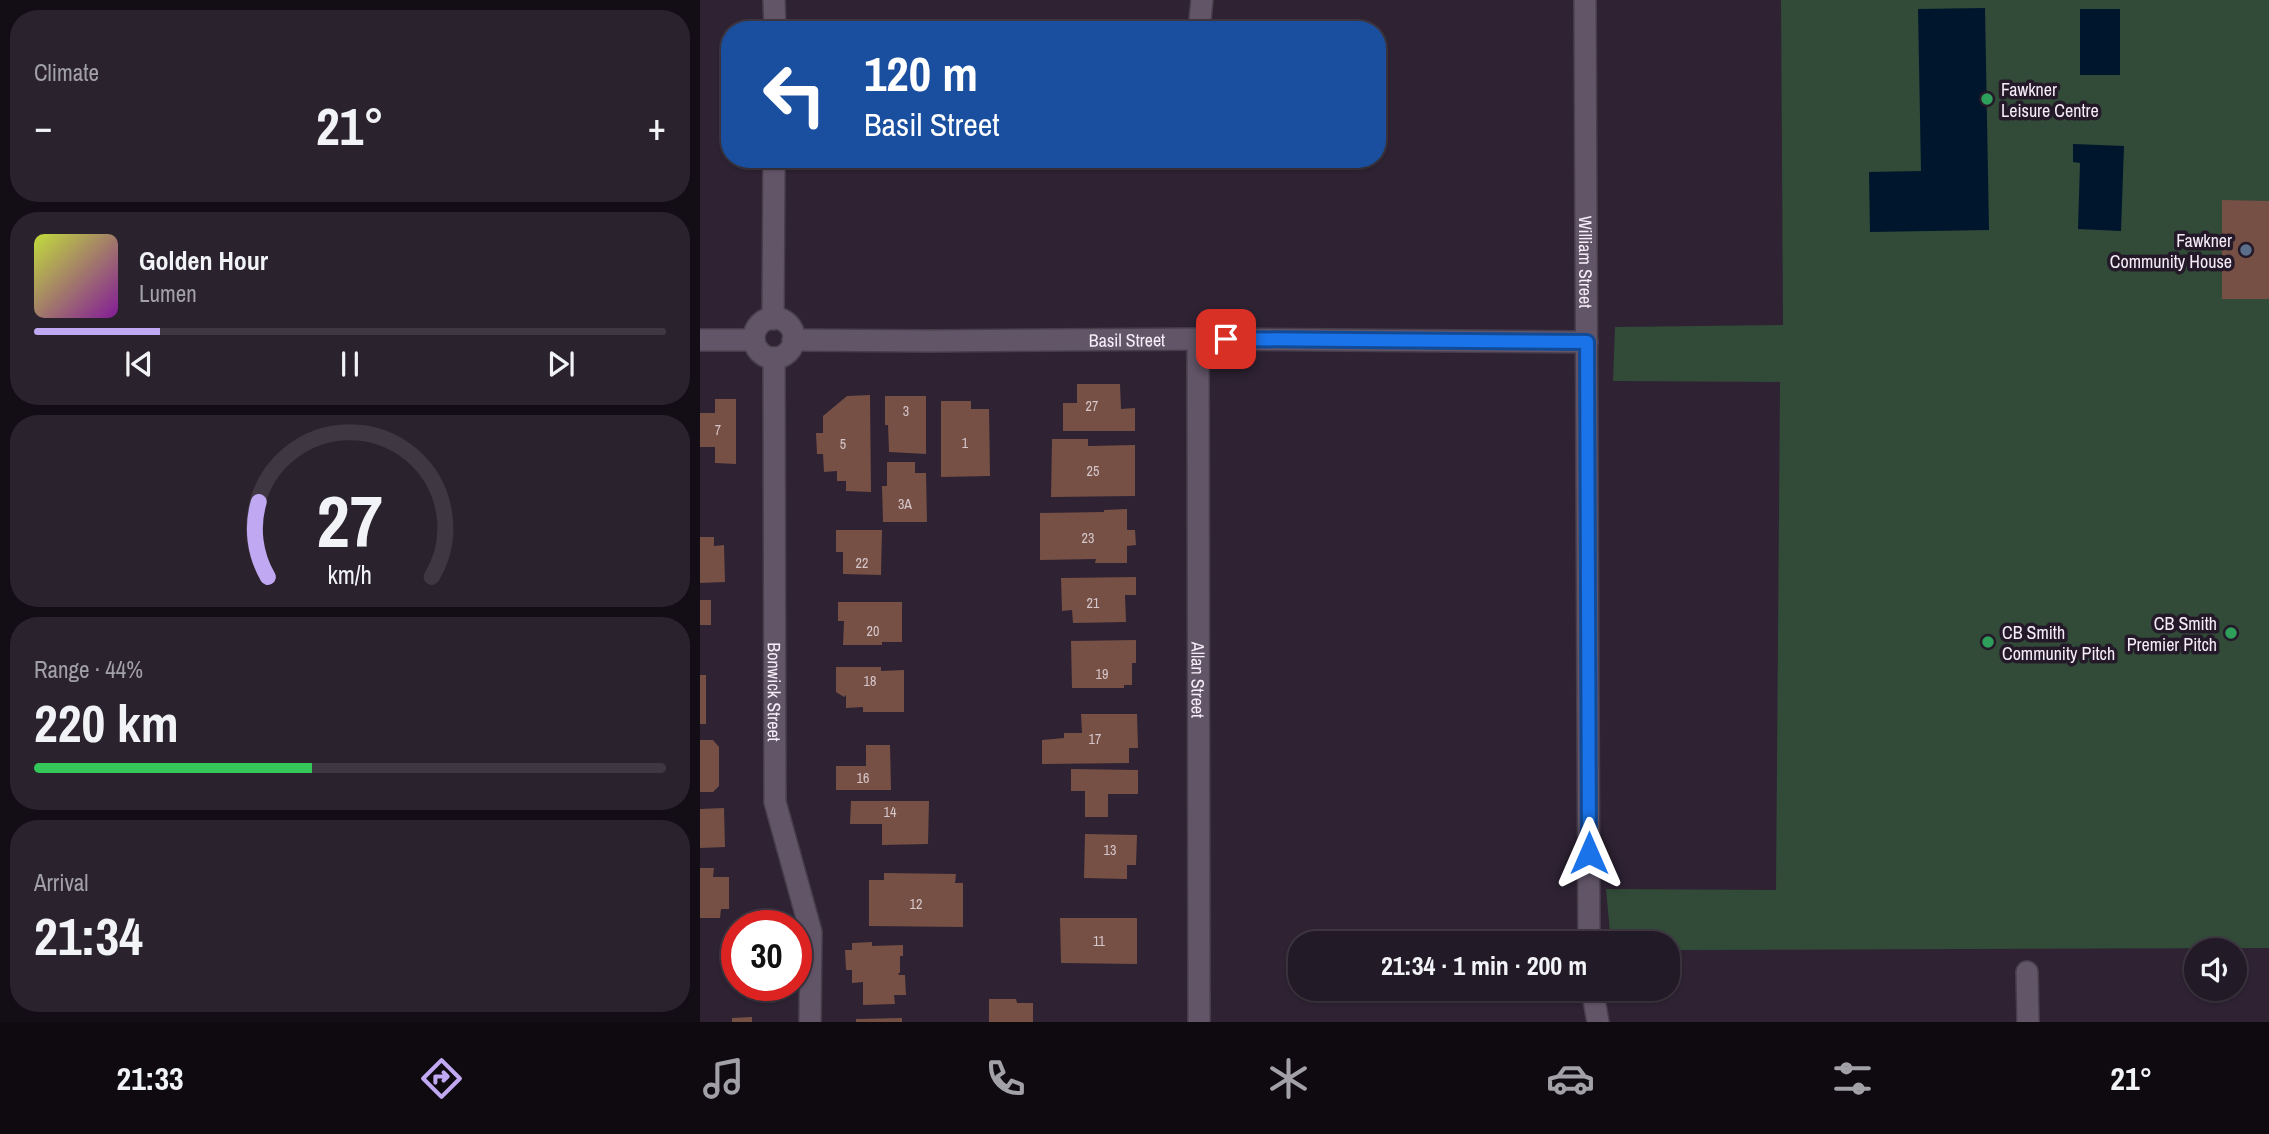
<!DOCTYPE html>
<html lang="en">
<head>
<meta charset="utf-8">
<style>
  :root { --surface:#221a26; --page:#2a232e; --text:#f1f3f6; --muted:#a2a1a7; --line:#3f3843; --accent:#c1a8f3 }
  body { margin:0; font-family:"Archivo Narrow",sans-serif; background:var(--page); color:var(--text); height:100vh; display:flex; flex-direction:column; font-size:26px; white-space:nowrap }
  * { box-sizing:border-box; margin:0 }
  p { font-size:23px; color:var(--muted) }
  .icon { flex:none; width:38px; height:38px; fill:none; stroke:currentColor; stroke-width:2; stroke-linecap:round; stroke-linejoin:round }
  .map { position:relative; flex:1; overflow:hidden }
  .drawer { display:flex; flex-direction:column; gap:10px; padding:10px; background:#130e15; width:700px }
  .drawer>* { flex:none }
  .hud { position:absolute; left:21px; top:21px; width:665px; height:147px; border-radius:28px; box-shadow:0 2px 5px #0004,0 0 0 2px var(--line); background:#1a4fa0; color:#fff; overflow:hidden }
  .buttons { position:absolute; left:1484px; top:938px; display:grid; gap:14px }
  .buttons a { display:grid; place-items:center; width:63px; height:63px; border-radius:50%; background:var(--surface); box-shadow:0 2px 5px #0004,0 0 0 2px var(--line); font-size:35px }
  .speed { position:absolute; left:21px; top:910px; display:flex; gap:14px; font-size:35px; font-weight:700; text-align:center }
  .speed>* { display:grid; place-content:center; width:91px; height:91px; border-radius:50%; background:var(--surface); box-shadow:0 2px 5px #0004,0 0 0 2px var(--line); line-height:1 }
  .speed .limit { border:10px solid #d22; background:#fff; color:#111 }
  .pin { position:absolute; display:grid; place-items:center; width:60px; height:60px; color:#fff; margin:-30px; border-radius:14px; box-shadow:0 4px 10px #0006 }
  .me { position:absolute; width:77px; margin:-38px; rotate:0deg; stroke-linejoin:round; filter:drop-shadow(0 0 5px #0008) }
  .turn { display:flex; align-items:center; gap:24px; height:147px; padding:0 28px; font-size:32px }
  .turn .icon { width:91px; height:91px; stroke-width:2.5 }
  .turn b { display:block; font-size:49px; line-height:60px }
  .big { font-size:52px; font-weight:700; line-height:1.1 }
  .drawer .card { flex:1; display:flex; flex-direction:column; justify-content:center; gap:10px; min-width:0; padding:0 24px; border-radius:28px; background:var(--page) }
  .drawer .dial { align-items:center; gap:0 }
  .dial svg { height:182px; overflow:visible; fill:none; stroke:var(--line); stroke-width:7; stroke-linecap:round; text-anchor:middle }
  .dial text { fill:var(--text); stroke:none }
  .song { display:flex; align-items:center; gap:21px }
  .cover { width:84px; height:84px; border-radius:10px; background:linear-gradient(135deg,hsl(70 70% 55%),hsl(290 70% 35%)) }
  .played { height:7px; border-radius:4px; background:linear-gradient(90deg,var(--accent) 20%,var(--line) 20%) }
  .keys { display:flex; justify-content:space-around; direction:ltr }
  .heat { display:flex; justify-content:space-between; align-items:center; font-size:38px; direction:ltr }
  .charge { height:10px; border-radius:5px; background:linear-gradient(90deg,#34c759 44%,var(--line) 0) }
  .trip { position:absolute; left:588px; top:931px; width:392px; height:70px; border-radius:28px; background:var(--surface); box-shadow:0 2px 5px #0004,0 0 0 2px var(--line); font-weight:700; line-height:70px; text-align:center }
  .menu { display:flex; height:112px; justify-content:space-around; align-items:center; background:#0e0a0f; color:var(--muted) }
  .menu .icon { width:49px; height:49px }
  .menu .on { color:var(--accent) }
  .menu b { font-size:32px; color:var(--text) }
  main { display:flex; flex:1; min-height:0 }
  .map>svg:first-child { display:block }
</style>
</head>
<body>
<main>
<section class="drawer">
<div class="card"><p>Climate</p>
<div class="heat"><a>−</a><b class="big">21°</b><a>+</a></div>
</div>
<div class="card">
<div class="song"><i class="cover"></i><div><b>Golden Hour</b><p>Lumen</p></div></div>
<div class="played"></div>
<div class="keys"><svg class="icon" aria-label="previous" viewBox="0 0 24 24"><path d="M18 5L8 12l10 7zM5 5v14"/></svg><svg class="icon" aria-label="pause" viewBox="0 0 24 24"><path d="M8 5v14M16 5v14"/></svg><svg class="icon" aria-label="next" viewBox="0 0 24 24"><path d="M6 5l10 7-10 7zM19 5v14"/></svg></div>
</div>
<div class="card dial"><svg viewBox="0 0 100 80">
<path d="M14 69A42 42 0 1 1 86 69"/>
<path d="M14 69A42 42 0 0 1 10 36" stroke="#c1a8f3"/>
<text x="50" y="56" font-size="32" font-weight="700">27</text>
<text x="50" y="72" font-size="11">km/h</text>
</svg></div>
<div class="card"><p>Range · 44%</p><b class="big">220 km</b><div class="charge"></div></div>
<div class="card"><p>Arrival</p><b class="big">21:34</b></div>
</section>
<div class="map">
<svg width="1569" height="1022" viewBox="0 0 1569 1022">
  <rect width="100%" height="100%" fill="#2e2233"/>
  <path fill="#324a38" d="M1081,0H1569V948L968,950V943H911L906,889L1076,890L1080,382L913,381L915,327L1083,325Z"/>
  <path fill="#00162d" d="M1285,8L1289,230L1170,232L1169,172L1221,171L1218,9Z
    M1380,9H1420V75H1380Z
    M1373,144L1424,146L1421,231L1378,229L1380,163L1373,162Z"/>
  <path fill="#765044" d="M1522,200L1569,201V299H1522Z
    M377,384H420L421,409L435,408V431H363V403H377Z
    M170,395L171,492L146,491V481H137V471L124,472L123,454H117L116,433H123V416L147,396Z
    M185,396H226V454L189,452L188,425H185Z
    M15,399H36V464L15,463V447H0V413H15Z
    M241,401H271V409H289L290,476L241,477Z
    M352,439H388V446L435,445V496L351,497Z
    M187,462H215V473H226L227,522H183L182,486H187Z
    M427,509V530H435L436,545L427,546V563H395L396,559L340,560V513L404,512V510Z
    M136,530H182L181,575L143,574V552H136Z
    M0,537H14V546L24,545L25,582L0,583Z
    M436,577V595H425L426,622L373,623L372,610L362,611L361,578Z
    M0,600H11V625H0Z
    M138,602H202V642H182V645H143L144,621H138Z
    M436,640V663H432V685H424V688H372L371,641Z
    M136,667H181V671L204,670V712H163V707L146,708V695L144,697L136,692Z
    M0,675H6V724H0Z
    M381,714H437L438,748H429V763L342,764V740L364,738V733H382Z
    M0,740H13L19,747V786L13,792H0Z
    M166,745H190L191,790H136V766H166Z
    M371,769L438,770V794H408V817H385V791H371Z
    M151,801H229L228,844L182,845V824H150Z
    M24,808L25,847L0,848V809Z
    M385,834L437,835L436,865H427V879L384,878Z
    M0,868H14L13,877H29V909H21L20,918H0Z
    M184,873L256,874L255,883H263V927L169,926V880H184Z
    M360,918H437V964L361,963Z
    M172,942V946L203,945V956H200V973H198L199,975H205L206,995H194L195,1004L163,1005V982L152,983V970H146L145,950H152V943Z
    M289,999H316L317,1003H333V1022H289Z
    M52,1017V1022H32V1018Z
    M202,1018V1022H156V1019Z"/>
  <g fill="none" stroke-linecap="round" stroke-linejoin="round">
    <defs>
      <g id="minor">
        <path d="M74,0L75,30"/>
        <path id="s1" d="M885,0L889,943"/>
        <path d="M499,30L502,0"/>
        <circle cx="74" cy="338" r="20"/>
        <path d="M73,319L74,159"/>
        <path id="s2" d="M498,339L499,1022"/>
        <path d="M0,340H54"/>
        <path id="s3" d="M93,340L231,341L498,339L887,342"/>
        <path id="s4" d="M74,358L75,802L111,932L110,1022"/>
        <path d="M1327,972L1328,1022"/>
        <path d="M892,989L898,1022"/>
      </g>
    </defs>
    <use href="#minor" stroke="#473d4b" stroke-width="24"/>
    <use href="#minor" stroke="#625568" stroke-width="21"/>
  </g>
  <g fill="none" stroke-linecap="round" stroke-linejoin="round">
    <defs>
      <path id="route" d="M526,339L887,342L889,853"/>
    </defs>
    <use href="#route" stroke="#114b97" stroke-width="18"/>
    <use href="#route" stroke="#1a73e8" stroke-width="12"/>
  </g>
  <g fill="#2e9e5b" stroke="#241929" stroke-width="2.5">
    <circle cx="1287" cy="99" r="7"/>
    <circle cx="1531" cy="633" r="7"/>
    <circle cx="1288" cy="642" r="7"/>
  </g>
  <circle fill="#5c6f8a" stroke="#241929" stroke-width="2.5" cx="1546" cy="250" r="7"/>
  <g text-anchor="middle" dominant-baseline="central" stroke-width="7" stroke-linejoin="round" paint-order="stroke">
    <g font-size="14" fill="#d5c6cb">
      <text x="392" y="406">27</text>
      <text x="206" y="411">3</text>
      <text x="18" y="430">7</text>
      <text x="265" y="443">1</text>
      <text x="143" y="444">5</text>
      <text x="393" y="471">25</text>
      <text x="205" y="504">3A</text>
      <text x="388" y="538">23</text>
      <text x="162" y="563">22</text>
      <text x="393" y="603">21</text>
      <text x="173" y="631">20</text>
      <text x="402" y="674">19</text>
      <text x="170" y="681">18</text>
      <text x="395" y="739">17</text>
      <text x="163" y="778">16</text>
      <text x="190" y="812">14</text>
      <text x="410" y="850">13</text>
      <text x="216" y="904">12</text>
      <text x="399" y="941">11</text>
    </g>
    <g font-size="18" fill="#f5edf8" stroke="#241929" text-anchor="start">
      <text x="1301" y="89">Fawkner<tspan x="1301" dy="21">Leisure Centre</tspan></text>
      <text x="1532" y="240" text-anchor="end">Fawkner<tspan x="1532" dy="21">Community House</tspan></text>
      <text x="1517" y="623" text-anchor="end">CB Smith<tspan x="1517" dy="21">Premier Pitch</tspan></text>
      <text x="1302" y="632">CB Smith<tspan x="1302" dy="21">Community Pitch</tspan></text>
    </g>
    <g font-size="18" fill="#f5edf8" stroke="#241929">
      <text stroke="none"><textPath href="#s1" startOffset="262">William Street</textPath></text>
      <text stroke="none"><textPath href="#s3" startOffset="334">Basil Street</textPath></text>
      <text stroke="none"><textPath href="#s2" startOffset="341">Allan Street</textPath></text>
      <text stroke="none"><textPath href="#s4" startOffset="334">Bonwick Street</textPath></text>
    </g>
  </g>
</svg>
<div class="buttons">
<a><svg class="icon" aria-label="sound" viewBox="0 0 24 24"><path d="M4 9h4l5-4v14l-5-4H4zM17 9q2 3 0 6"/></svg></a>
</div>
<div class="speed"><div class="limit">30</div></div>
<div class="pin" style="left:526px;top:339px;background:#d93025"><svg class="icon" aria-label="arrive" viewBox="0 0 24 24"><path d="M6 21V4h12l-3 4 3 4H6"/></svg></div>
<svg class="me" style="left:889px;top:853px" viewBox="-20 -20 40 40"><path d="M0-17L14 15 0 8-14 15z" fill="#1a73e8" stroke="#fff" stroke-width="4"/></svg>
<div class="trip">21:34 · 1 min · 200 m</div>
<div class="hud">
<div class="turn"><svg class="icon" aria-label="left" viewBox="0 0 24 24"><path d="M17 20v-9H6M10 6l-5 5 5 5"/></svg><div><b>120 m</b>Basil Street</div></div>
</div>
</div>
</main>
<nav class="menu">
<b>21:33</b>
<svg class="icon on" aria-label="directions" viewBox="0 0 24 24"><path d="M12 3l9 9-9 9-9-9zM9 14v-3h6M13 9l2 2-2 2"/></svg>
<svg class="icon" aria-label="music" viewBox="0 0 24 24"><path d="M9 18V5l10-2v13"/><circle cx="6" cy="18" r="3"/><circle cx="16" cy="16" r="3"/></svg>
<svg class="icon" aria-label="phone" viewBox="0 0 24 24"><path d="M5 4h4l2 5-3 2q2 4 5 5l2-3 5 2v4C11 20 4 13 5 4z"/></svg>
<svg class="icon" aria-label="climate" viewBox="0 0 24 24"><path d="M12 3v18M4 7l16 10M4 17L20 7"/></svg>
<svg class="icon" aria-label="car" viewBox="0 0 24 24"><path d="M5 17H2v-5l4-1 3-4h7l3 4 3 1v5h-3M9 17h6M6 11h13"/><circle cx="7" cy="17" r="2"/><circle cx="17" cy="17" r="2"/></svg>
<svg class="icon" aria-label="filters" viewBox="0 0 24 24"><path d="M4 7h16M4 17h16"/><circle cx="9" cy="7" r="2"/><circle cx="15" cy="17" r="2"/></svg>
<b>21°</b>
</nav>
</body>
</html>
